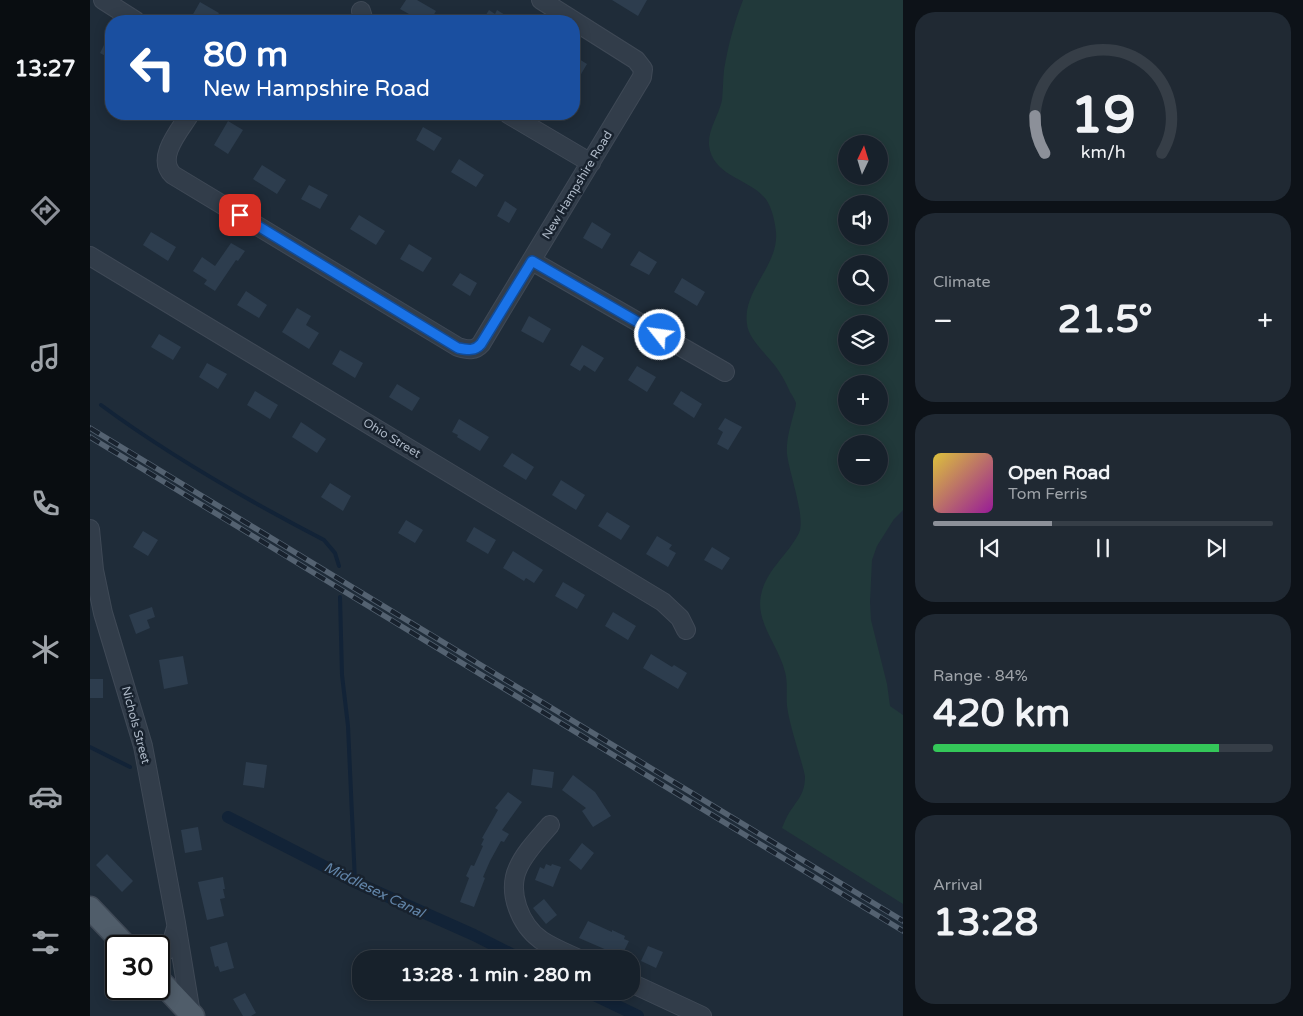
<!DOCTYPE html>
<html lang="en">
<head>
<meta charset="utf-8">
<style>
  :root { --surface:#17212b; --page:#202933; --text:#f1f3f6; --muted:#9ea3a9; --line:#363e47; --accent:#8c9099 }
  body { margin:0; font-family:"Varela Round",sans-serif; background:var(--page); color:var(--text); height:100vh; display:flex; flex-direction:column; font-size:19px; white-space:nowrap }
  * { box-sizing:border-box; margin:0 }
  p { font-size:16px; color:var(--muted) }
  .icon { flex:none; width:28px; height:28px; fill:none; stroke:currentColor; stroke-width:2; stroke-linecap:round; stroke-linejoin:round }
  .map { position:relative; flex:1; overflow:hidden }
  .details { display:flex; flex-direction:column; gap:12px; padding:12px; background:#0d1218; width:400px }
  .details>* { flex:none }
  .guide { position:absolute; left:15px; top:15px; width:475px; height:105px; border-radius:20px; box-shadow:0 2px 12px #0003,0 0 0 1px var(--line); background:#1a4fa0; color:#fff; overflow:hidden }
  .needle { width:32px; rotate:4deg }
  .controls { position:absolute; left:748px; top:135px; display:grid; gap:10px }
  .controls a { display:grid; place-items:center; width:50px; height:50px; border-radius:50%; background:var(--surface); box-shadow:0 2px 12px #0003,0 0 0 1px var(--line); font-size:25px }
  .speed { position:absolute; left:15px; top:935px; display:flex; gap:10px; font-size:25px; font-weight:700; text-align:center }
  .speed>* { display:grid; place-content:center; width:65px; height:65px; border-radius:50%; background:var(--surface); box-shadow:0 2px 12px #0003,0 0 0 1px var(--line); line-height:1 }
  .speed .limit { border:2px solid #111; border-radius:8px; background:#fff; color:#111 }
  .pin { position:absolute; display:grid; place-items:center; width:42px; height:42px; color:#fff; margin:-21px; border-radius:10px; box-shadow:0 2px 8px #0006 }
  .me { position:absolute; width:55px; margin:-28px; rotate:300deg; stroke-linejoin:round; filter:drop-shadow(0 0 4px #0008) }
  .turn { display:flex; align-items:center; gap:18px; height:105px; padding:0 15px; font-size:22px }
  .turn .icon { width:65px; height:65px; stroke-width:2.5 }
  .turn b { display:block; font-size:35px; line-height:42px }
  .big { font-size:38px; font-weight:700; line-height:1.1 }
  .details .widget { flex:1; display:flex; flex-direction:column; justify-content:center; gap:8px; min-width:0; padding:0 18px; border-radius:20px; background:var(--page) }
  .details .dial { align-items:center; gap:0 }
  .dial svg { height:130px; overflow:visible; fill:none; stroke:var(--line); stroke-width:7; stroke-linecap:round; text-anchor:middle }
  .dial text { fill:var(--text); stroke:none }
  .song { display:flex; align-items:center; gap:15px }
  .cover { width:60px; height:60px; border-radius:8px; background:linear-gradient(135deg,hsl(50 70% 55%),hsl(300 70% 35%)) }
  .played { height:5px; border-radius:2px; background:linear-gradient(90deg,var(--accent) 35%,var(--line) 35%) }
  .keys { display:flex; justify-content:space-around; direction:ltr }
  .heat { display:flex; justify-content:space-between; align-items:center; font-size:28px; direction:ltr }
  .charge { height:8px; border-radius:4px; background:linear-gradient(90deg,#34c759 84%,var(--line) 0) }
  .trip { position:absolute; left:262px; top:950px; width:288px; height:50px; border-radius:20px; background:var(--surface); box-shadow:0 2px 12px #0003,0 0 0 1px var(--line); font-weight:700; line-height:50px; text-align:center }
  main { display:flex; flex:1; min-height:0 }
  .menu { display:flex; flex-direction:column; width:90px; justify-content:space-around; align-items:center; background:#090d11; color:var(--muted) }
  .menu .icon { width:35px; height:35px }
  .menu .active { color:var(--accent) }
  .menu b { font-size:22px; color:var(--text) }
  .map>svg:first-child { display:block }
</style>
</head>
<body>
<main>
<nav class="menu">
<b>13:27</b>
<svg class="icon active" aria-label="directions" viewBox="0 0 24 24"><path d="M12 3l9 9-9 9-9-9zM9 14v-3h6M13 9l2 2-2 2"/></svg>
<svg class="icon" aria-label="music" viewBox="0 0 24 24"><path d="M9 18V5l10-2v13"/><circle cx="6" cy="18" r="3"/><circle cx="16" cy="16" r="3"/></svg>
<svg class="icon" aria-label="phone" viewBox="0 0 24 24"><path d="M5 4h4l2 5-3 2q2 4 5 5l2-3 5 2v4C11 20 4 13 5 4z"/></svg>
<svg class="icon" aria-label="climate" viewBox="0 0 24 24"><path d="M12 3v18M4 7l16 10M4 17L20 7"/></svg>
<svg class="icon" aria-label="car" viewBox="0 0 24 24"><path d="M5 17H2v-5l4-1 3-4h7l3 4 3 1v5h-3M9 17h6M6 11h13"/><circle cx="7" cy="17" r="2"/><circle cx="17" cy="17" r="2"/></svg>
<svg class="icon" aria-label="filters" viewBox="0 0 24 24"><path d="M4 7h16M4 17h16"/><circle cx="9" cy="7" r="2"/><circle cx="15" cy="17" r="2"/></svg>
</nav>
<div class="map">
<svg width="813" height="1016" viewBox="0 0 813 1016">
  <rect width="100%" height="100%" fill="#1f2c39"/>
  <path fill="#21393a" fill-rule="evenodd" d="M653,0H813V510L804,519L787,546L782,560L780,602L781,620L797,684L800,706L813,715V904L692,828C694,823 696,818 699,813C708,799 715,794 715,776C710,754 700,728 697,706C696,695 698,682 695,672C689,646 665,622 671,595C676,570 698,555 709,533C716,518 699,472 697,454C696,441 700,428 703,416C704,412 706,407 706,403C705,400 702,395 700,392C697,385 694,379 690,373C682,359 658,340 657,324C652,290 689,266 686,232C685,221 681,203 673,196C656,178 622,175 619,145C618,129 629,115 632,100C633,90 633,80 634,70C638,46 644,23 653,0ZM756,144H789V176H756ZM756,204H789V236H756ZM756,264H789V296H756ZM756,324H789V356H756ZM756,384H789V416H756ZM756,444H789V476H756Z"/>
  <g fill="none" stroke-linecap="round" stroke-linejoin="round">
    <path stroke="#122337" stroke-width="4" d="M11,405C80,456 157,500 234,540L245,553L249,566
      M250,597L252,675L258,726L265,882
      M0,747L40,767"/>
    <path stroke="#122337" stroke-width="12" d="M138,817L265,882L384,935L431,959
      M496,991L548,1016"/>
  </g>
  <path fill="#2d3d4e" d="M316,0H327L346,11L340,21H324L326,18L310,9Z
    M522,0H557L548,16Z
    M110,2L129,13L124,21H111L102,16Z
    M399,10L405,14L407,10L425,21H392Z
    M21,31V59L10,53Z
    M484,56L497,64L484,86Z
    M138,121L153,130L138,154L124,145Z
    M333,127L352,138L344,151L326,140Z
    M369,159L394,175L386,187L361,172Z
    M172,165L196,180L187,194L163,179Z
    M219,185L238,195L230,209L211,199Z
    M415,201L427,209L419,223L407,216Z
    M269,215L295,231L286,245L260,229Z
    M502,222L521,234L512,249L493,238Z
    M61,232L86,247L78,261L53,245Z
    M141,243L155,251L148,261L146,260L125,291L114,284L117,280L103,271L112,257L125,266Z
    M319,244L342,258L333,272L310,259Z
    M549,251L567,262L559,275L540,265Z
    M370,273L387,283L380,296L362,285Z
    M592,278L615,292L607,306L584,292Z
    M156,291L177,305L169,318L147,305Z
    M207,308L221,316L216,325L229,333L219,349L192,332Z
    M439,316L461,329L453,343L431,331Z
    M69,334L91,347L83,360L61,347Z
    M492,345L514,358L505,372L494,365L490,371L480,365Z
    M250,350L273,363L265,378L242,364Z
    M117,363L137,374L128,389L109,377Z
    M547,366L566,377L557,392L538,380Z
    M307,384L330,398L322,411L299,397Z
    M165,391L188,405L180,419L157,405Z
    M591,391L612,404L604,418L583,404Z
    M635,418L652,427L638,450L627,444L633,432L628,429Z
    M369,419L399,437L390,451L367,437L368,435L362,432Z
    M211,422L236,439L227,453L202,437Z
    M422,453L444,467L436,480L413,466Z
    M471,480L495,495L486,510L462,495Z
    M240,483L261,496L253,511L231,497Z
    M517,512L540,526L531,540L508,526Z
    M316,520L333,530L325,543L308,533Z
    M384,527L406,540L398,554L376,541Z
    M53,531L68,540L58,556L43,547Z
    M567,536L582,545L579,549L586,553L578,567L556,554Z
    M622,547L640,558L632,570L614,560Z
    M423,551L453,570L444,583L436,578L434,581L413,568Z
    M473,582L495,595L487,609L465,596Z
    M62,607L65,617L57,620L60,628L46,634L39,615Z
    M523,612L546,626L538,640L515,626Z
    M561,654L582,667L584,665L597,673L588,689L553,668Z
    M93,656L98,684L74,689L69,660Z
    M0,679H13V698H0Z
    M156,762L177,765L174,788L153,785Z
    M443,769L464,772L462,788L441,785Z
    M483,775L505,792L521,816L503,827L492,811L496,808L472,790Z
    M418,792L432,802L412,830L419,834L414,842L411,841L400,861L393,877L395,878L384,907L370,902L379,878L376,876L381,865L384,866L393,846L391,845L394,839L392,838L408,810L405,808Z
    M108,827L112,850L95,853L91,830Z
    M492,843L504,853L491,870L479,860Z
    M17,854L43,881L32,892L6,865Z
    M456,864L461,866L462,864L471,867L463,887L445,880L450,867L454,869Z
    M133,877L135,889H133L135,898L130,899L134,916L117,920L108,882Z
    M454,899L467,915L456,924L443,908Z
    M498,921L522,932V930L535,936L534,939L539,941L534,951L529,949L526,954L489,938Z
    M137,942L144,968L130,972L128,966L125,967L120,947Z
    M558,946L573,952L566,968L551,961Z
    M155,993L166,1013L161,1016H153L143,999Z"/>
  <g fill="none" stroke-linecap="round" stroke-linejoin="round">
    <defs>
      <path id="minor" d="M13,0L46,21
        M271,11L274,21
        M100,114C90,130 65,158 83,175L368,347C378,350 385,351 391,344L552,77L553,69L546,60L451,0
        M418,114L501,163
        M0,256L573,602L590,618L596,630
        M442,261L635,372
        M0,529L4,570L13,613L53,746L86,923L101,1014
        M460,825C449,838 435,852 428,868C417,892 430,925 451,940C463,948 476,953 489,959
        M69,957L81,946L86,928
        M541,983L612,1016"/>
      <path id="major" d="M0,908L36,946
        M69,980L103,1016"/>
    </defs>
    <use href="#minor" stroke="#3f4956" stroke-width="20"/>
    <use href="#major" stroke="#3f4956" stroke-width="25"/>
    <use href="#minor" stroke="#323d4a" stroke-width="18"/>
    <use href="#major" stroke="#505d6a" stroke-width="22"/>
    <defs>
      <path id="rail" d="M0,428L813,921
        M0,437L813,931"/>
    </defs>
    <use href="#rail" stroke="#546271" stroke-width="5.5"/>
    <use href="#rail" stroke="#18222e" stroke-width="4" stroke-dasharray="11" stroke-linecap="butt"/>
  </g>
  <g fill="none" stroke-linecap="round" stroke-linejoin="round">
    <defs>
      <path id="route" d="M150,215L368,348C378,350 385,351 391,344L442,261L570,335"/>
    </defs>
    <use href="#route" stroke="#114b97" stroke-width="12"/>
    <use href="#route" stroke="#1a73e8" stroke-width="9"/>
  </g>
  <g text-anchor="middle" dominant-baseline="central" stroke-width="5" stroke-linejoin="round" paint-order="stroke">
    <g font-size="12" fill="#adb8c6" stroke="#18222e">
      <text transform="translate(487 185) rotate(-59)">New Hampshire Road</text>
      <text transform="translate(302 438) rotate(31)">Ohio Street</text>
      <text transform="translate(46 725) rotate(75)">Nichols Street</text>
    </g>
    <g font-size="14" font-style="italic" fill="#6285a9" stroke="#18222e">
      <text transform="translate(284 890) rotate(26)">Middlesex Canal</text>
    </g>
  </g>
</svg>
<div class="controls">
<a><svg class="needle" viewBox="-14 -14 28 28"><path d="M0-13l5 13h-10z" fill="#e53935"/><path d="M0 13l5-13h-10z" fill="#9ea3a9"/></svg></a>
<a><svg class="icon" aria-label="sound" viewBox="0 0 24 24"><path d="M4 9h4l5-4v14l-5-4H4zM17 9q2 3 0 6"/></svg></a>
<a><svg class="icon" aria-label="search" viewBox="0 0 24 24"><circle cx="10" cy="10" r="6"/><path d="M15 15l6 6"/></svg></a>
<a><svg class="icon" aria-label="layers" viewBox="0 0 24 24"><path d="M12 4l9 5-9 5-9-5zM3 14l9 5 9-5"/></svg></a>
<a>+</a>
<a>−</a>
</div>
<div class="speed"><div class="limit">30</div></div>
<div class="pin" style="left:150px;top:215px;background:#d93025"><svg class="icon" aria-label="arrive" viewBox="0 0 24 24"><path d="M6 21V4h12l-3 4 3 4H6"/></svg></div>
<svg class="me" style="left:570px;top:335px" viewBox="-20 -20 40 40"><circle r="17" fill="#1a73e8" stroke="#fff" stroke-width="3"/><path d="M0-11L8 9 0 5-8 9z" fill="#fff"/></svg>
<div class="trip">13:28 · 1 min · 280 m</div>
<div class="guide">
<div class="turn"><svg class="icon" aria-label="left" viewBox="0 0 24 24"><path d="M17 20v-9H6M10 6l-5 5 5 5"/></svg><div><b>80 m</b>New Hampshire Road</div></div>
</div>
</div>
<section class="details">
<div class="widget dial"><svg viewBox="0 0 100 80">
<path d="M14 69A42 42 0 1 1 86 69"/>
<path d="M14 69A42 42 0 0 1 8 46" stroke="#8c9099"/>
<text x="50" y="56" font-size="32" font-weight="700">19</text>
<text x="50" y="72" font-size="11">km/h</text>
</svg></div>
<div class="widget"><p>Climate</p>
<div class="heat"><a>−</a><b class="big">21.5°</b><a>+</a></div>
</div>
<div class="widget">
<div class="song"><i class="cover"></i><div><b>Open Road</b><p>Tom Ferris</p></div></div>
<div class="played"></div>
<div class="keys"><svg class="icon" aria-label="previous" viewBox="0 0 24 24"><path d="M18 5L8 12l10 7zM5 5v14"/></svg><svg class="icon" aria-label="pause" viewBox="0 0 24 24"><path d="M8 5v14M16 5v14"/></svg><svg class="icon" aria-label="next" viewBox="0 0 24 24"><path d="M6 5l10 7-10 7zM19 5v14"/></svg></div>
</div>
<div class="widget"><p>Range · 84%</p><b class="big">420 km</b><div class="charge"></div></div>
<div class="widget"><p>Arrival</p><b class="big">13:28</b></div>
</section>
</main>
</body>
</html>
